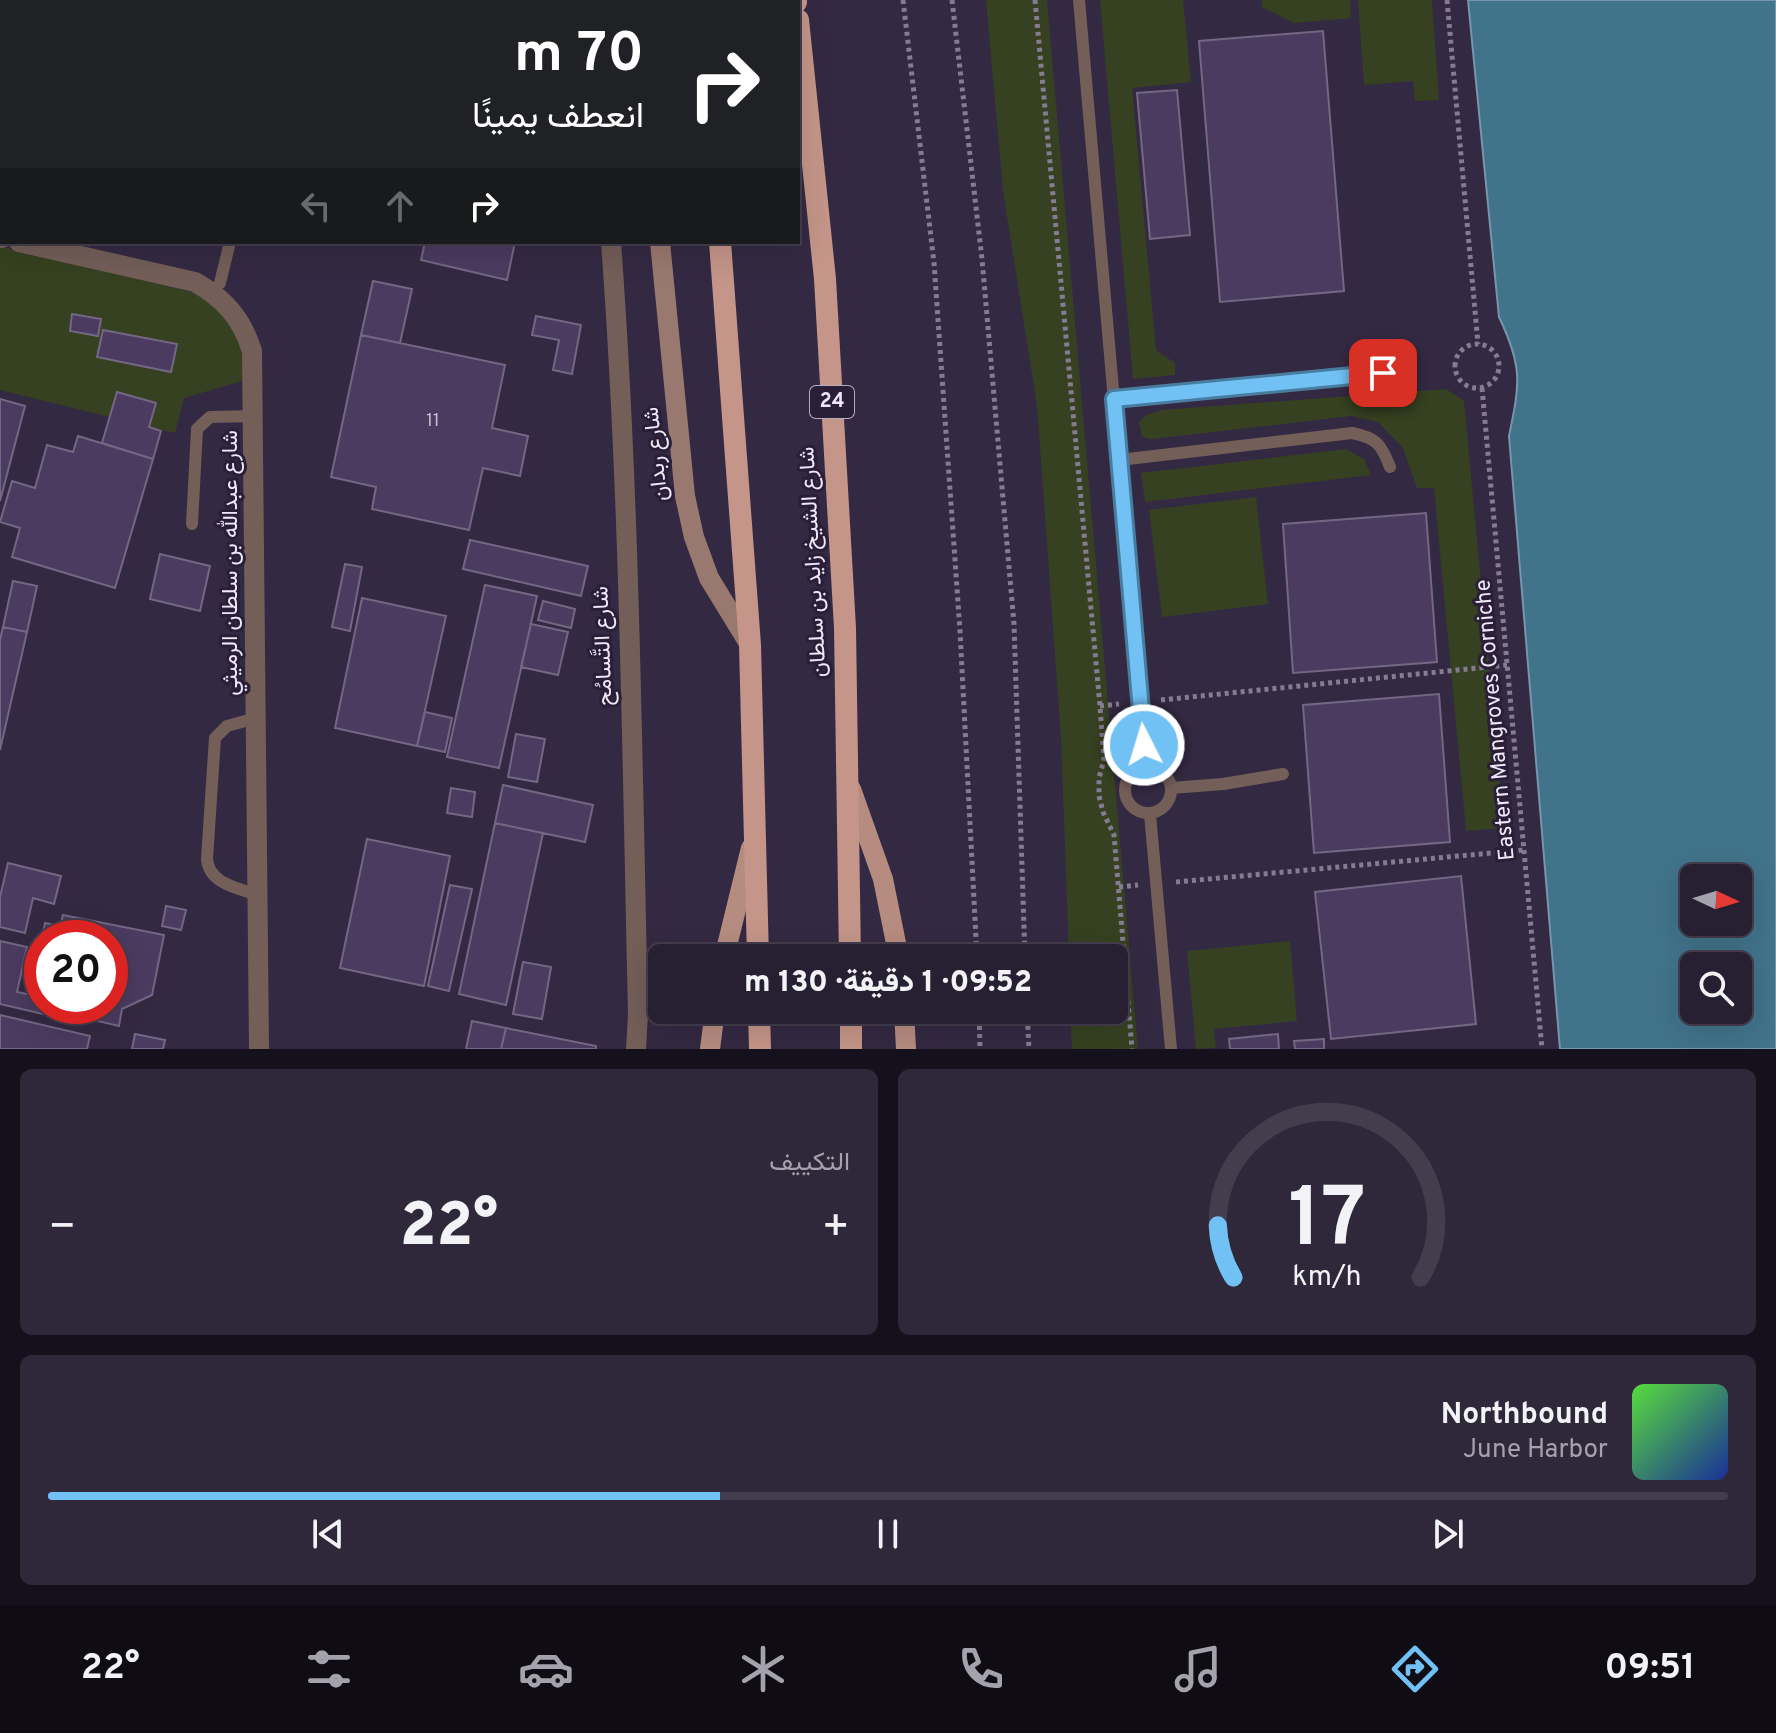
<!DOCTYPE html>
<html lang="ar">
<head>
<meta charset="utf-8">
<style>
  :root { --surface:#271f32; --page:#2f273a; --text:#f1f3f6; --muted:#a4a2ac; --line:#433d4d; --accent:#71c1f5 }
  body { margin:0; font-family:Overpass,Vazirmatn,sans-serif; background:var(--page); color:var(--text); direction:rtl; height:100vh; display:flex; flex-direction:column; font-size:30px; white-space:nowrap }
  * { box-sizing:border-box; margin:0 }
  p { font-size:26px; color:var(--muted) }
  .icon { flex:none; width:44px; height:44px; fill:none; stroke:currentColor; stroke-width:2; stroke-linecap:round; stroke-linejoin:round }
  .map { position:relative; height:1049px; overflow:hidden; direction:ltr }
  .panel { display:flex; flex-direction:column; gap:20px; padding:20px; background:#15111c; flex:1 }
  .panel>* { flex:none }
  .top-card { position:absolute; left:0px; top:0px; width:800px; height:244px; box-shadow:0 8px 32px #0002,0 0 0 2px var(--line); direction:rtl; background:#202124; color:#fff; overflow:hidden }
  .needle { width:52px; rotate:94deg }
  .fabs { position:absolute; left:1680px; top:864px; display:grid; gap:16px }
  .fabs a { display:grid; place-items:center; width:72px; height:72px; border-radius:12px; background:var(--surface); box-shadow:0 8px 32px #0002,0 0 0 2px var(--line); font-size:40px }
  .speed { position:absolute; left:24px; top:920px; display:flex; gap:16px; font-size:40px; font-weight:700; text-align:center }
  .speed>* { display:grid; place-content:center; width:104px; height:104px; border-radius:50%; background:var(--surface); box-shadow:0 8px 32px #0002,0 0 0 2px var(--line); line-height:1 }
  .speed .limit { border:12px solid #d22; background:#fff; color:#111 }
  .pin { position:absolute; display:grid; place-items:center; width:68px; height:68px; color:#fff; margin:-34px; border-radius:16px; box-shadow:0 4px 12px #0006 }
  .me { position:absolute; width:88px; margin:-44px; rotate:355deg; stroke-linejoin:round; filter:drop-shadow(0 0 6px #0008) }
  .turn { display:flex; align-items:center; gap:28px; height:168px; padding:0 24px; font-size:36px }
  .turn .icon { width:104px; height:104px; stroke-width:2.5 }
  .turn b { display:block; font-size:56px; line-height:68px }
  .lanes { display:flex; align-items:center; height:76px; padding:0 24px; background:#0003; justify-content:center; gap:40px; direction:ltr }
  .lanes .off { opacity:.35 }
  .big { font-size:60px; font-weight:800; line-height:1.1 }
  .panel .tile { flex:1; display:flex; flex-direction:column; justify-content:center; gap:12px; min-width:0; padding:0 28px; border-radius:12px; background:var(--page) }
  .panel .dial { align-items:center; gap:0 }
  .dial svg { height:208px; overflow:visible; fill:none; stroke:var(--line); stroke-width:7; stroke-linecap:round; text-anchor:middle }
  .dial text { fill:var(--text); stroke:none }
  .song { display:flex; align-items:center; gap:24px }
  .cover { width:96px; height:96px; border-radius:12px; background:linear-gradient(135deg,hsl(110 70% 55%),hsl(230 70% 35%)) }
  .played { height:8px; border-radius:4px; background:linear-gradient(90deg,var(--accent) 40%,var(--line) 40%) }
  .keys { display:flex; justify-content:space-around; direction:ltr }
  .heat { display:flex; justify-content:space-between; align-items:center; font-size:44px; direction:ltr }
  .panel .tiles { flex:1; display:grid; gap:20px; grid-template-columns:1fr 1fr }
  .tile:last-child { grid-column:span 2 }
  .trip { position:absolute; left:648px; top:944px; width:480px; height:80px; border-radius:12px; background:var(--surface); box-shadow:0 8px 32px #0002,0 0 0 2px var(--line); font-weight:800; line-height:80px; text-align:center; direction:rtl }
  .tabs { display:flex; height:128px; justify-content:space-around; align-items:center; background:#100c14; color:var(--muted) }
  .tabs .icon { width:56px; height:56px }
  .tabs .current { color:var(--accent) }
  .tabs b { font-size:36px; color:var(--text) }
  .map>svg:first-child { display:block }
</style>
</head>
<body>
<div class="map">
<svg width="1776" height="1049" viewBox="0 0 1776 1049">
  <rect width="100%" height="100%" fill="#342942"/>
  <path fill="#364121" d="M986,0H1047L1138,1049H1072L1070,1010H1114V958H1069L1061,737L1037,406L1003,191Z
    M1100,0H1183L1191,82L1132,88L1156,350L1175,363V375L1133,379Z
    M1262,0H1350L1351,18L1294,23L1262,7Z
    M1358,0H1432L1439,100L1415,101L1413,81L1364,85Z
    M0,246L212,297L244,334L252,378L184,398L175,433L0,390Z
    M1446,389L1464,401L1504,828L1466,831L1434,488H1417L1403,448L1378,422L1352,416L1152,439L1142,437L1139,422L1146,415L1162,410Z
    M1346,449L1364,459L1371,475L1145,502L1141,473Z
    M1256,497L1268,604L1162,617L1149,510Z
    M1290,941L1297,1021L1214,1029L1216,1048L1196,1049L1187,951Z"/>
  <path fill="#41738a" stroke="#7596ab" stroke-width="2" fill-rule="evenodd" d="M1468,0H1776V1049H1560L1509,436C1520,383 1523,367 1499,317ZM1694,878H1738V922H1694ZM1694,966H1738V1010H1694Z"/>
  <path fill="#4b3b60" stroke="#736784" stroke-width="2" d="M1323,31L1344,291L1220,302L1199,41Z
    M1177,90L1190,235L1150,239L1137,93Z
    M425,242H515L507,280L421,260Z
    M373,281L412,289L400,343L361,335Z
    M72,314L101,319L98,336L70,331Z
    M536,316L581,325L572,374L553,370L559,340L532,335Z
    M103,330L177,344L171,372L97,357Z
    M361,335L505,365L492,428L528,436L520,476L483,468L469,530L372,509L376,487L331,477Z
    M117,392L156,403L149,427L161,431L153,459L102,443Z
    M0,399L25,406L0,501Z
    M78,436L153,459L115,588L12,557L20,528L0,522L12,481L35,488L47,445L73,452Z
    M1426,513L1437,662L1293,673L1283,524Z
    M470,540L588,566L581,596L463,569Z
    M160,554L210,566L200,611L150,599Z
    M345,564L362,567L350,631L332,627Z
    M13,581L37,586L27,632L3,627Z
    M485,585L537,596L499,768L447,757Z
    M362,598L446,616L417,746L335,728Z
    M543,601L575,609L571,628L538,620Z
    M531,624L568,632L558,675L521,667Z
    M3,627L27,632L0,750V640Z
    M1439,694L1450,842L1314,853L1303,705Z
    M425,712L452,718L445,752L417,746Z
    M516,734L545,739L537,782L508,777Z
    M503,785L593,805L585,842L495,823Z
    M451,788L475,792L472,817L447,813Z
    M495,823L543,833L506,1005L459,994Z
    M367,839L450,856L424,986L340,968Z
    M8,863L61,876L54,904L33,898L25,933L0,927V897Z
    M1461,876L1476,1024L1331,1039L1315,892Z
    M450,885L472,889L449,991L428,986Z
    M166,906L186,910L181,930L162,926Z
    M63,915L164,935L152,995L122,1009L119,1026L98,1021L101,1009L87,1006H110V938H42L45,923L60,926Z
    M0,941L27,947L17,992L42,997V1006H44L43,1014L0,1004Z
    M523,962L551,967L542,1019L513,1014Z
    M57,1006H80L77,1017L55,1013Z
    M0,1015L90,1036L87,1049H0Z
    M472,1021L506,1028L501,1049H466Z
    M506,1028L596,1046V1049H501Z
    M135,1034L165,1040L163,1049H132Z
    M1278,1034L1279,1049H1230L1229,1039Z
    M1324,1039V1049H1295L1294,1041Z"/>
  <g fill="none" stroke-linecap="round" stroke-linejoin="round">
    <path stroke="#867c92" stroke-width="5" stroke-dasharray="4 4" stroke-linecap="butt" d="M903,0L934,263L960,631L977,958
      M952,0L982,259L1014,624L1025,958
      M1035,0L1100,706L1104,760L1099,778V796L1103,812L1114,835L1132,1049
      M1447,0L1478,344
      M1455 366a22 22 0 1 1 44 0a22 22 0 1 1-44 0Z
      M1482,388L1542,1049
      M1161,700L1507,665
      M1100,706L1119,704
      M1176,882L1524,850
      M1119,887L1138,885
      M979,1010L980,1049
      M1027,1010L1029,1049"/>
    <path stroke="#735e58" stroke-width="12" d="M144,0L146,2
      M222,0L224,2
      M1079,0L1146,767
      M209,2L210,0
      M220,283L230,242
      M1114,399L1383,373
      M1119,460L1352,433C1377,438 1381,444 1390,467
      M192,524L197,429L210,417L255,416
      M256,718L227,726L215,738L207,859C209,884 238,888 258,895
      M1125 790a23 23 0 1 1 46 0a23 23 0 1 1-46 0Z
      M1171,788L1223,784L1283,774
      M1150,814L1171,1049"/>
    <path stroke="#735e58" stroke-width="20" d="M593,0V2
      M0,238H2
      M19,242L195,282C225,299 242,319 252,351L259,1049
      M611,242C630,498 632,757 638,1014L636,1049"/>
    <path stroke="#99786f" stroke-width="20" d="M636,0V2
      M660,242L685,496L694,537L709,578L750,645"/>
    <path stroke="#b78c80" stroke-width="20" d="M851,789L883,879L899,958
      M724,958L751,848
      M904,1010L906,1049
      M710,1049L715,1010"/>
    <path stroke="#c49588" stroke-width="22" d="M695,0L696,2
      M795,0L796,2
      M798,20L825,279L845,628L850,958
      M720,242L750,645L758,958
      M759,1010L760,1049
      M851,1010V1049"/>
  </g>
  <g fill="none" stroke-linecap="round" stroke-linejoin="round">
    <defs>
      <path id="route" d="M1144,745L1114,399L1383,373"/>
    </defs>
    <use href="#route" stroke="#497d9f" stroke-width="20"/>
    <use href="#route" stroke="#71c1f5" stroke-width="14"/>
  </g>
  <g text-anchor="middle" dominant-baseline="central" stroke-width="6" stroke-linejoin="round" paint-order="stroke">
    <g font-size="18" fill="#c6bdd3">
      <text x="433" y="421">11</text>
    </g>
    <rect fill="#2a1f37" stroke="#b4acbf" stroke-width="2" x="810" y="386" width="44" height="32" rx="6"/>
    <g font-size="20" font-weight="bold" fill="#efe8f9">
      <text x="832" y="402">24</text>
    </g>
    <g font-size="22" fill="#efe8f9" stroke="#2a1f37">
      <text transform="translate(657 454) rotate(-96)">شارع ربدان</text>
      <text transform="translate(814 562) rotate(-93)">شارع الشيخ زايد بن سلطان</text>
      <text transform="translate(231 563) rotate(-90)">شارع عبدالله بن سلطان الرميثي</text>
      <text transform="translate(604 646) rotate(-92)">شارع التَّسامُح</text>
      <text transform="translate(1496 720) rotate(-95)">Eastern Mangroves Corniche</text>
    </g>
  </g>
</svg>
<div class="fabs">
<a><svg class="needle" viewBox="-14 -14 28 28"><path d="M0-13l5 13h-10z" fill="#e53935"/><path d="M0 13l5-13h-10z" fill="#a4a2ac"/></svg></a>
<a><svg class="icon" aria-label="search" viewBox="0 0 24 24"><circle cx="10" cy="10" r="6"/><path d="M15 15l6 6"/></svg></a>
</div>
<div class="speed"><div class="limit">20</div></div>
<div class="pin" style="left:1383px;top:373px;background:#d93025"><svg class="icon" aria-label="arrive" viewBox="0 0 24 24"><path d="M6 21V4h12l-3 4 3 4H6"/></svg></div>
<svg class="me" style="left:1144px;top:745px" viewBox="-20 -20 40 40"><circle r="17" fill="#71c1f5" stroke="#fff" stroke-width="3"/><path d="M0-11L8 9 0 5-8 9z" fill="#fff"/></svg>
<div class="trip">09:52 · 1 دقيقة · 130 m</div>
<div class="top-card">
<div class="turn"><svg class="icon" aria-label="right" viewBox="0 0 24 24"><path d="M7 20v-9h11M14 6l5 5-5 5"/></svg><div><b>70 m</b>انعطف يمينًا</div></div>
<div class="lanes"><svg class="icon off" aria-label="left" viewBox="0 0 24 24"><path d="M17 20v-9H6M10 6l-5 5 5 5"/></svg><svg class="icon off" aria-label="ahead" viewBox="0 0 24 24"><path d="M12 20V5M6 11l6-6 6 6"/></svg><svg class="icon" aria-label="right" viewBox="0 0 24 24"><path d="M7 20v-9h11M14 6l5 5-5 5"/></svg></div>
</div>
</div>
<section class="panel">
<div class="tiles">
<div class="tile dial"><svg viewBox="0 0 100 80">
<path d="M14 69A42 42 0 1 1 86 69"/>
<path d="M14 69A42 42 0 0 1 8 49" stroke="#71c1f5"/>
<text x="50" y="56" font-size="32" font-weight="700">17</text>
<text x="50" y="72" font-size="11">km/h</text>
</svg></div>
<div class="tile"><p>التكييف</p>
<div class="heat"><a>−</a><b class="big">22°</b><a>+</a></div>
</div>
<div class="tile">
<div class="song"><i class="cover"></i><div><b>Northbound</b><p>June Harbor</p></div></div>
<div class="played"></div>
<div class="keys"><svg class="icon" aria-label="previous" viewBox="0 0 24 24"><path d="M18 5L8 12l10 7zM5 5v14"/></svg><svg class="icon" aria-label="pause" viewBox="0 0 24 24"><path d="M8 5v14M16 5v14"/></svg><svg class="icon" aria-label="next" viewBox="0 0 24 24"><path d="M6 5l10 7-10 7zM19 5v14"/></svg></div>
</div>
</div>
</section>
<nav class="tabs">
<b>09:51</b>
<svg class="icon current" aria-label="directions" viewBox="0 0 24 24"><path d="M12 3l9 9-9 9-9-9zM9 14v-3h6M13 9l2 2-2 2"/></svg>
<svg class="icon" aria-label="music" viewBox="0 0 24 24"><path d="M9 18V5l10-2v13"/><circle cx="6" cy="18" r="3"/><circle cx="16" cy="16" r="3"/></svg>
<svg class="icon" aria-label="phone" viewBox="0 0 24 24"><path d="M5 4h4l2 5-3 2q2 4 5 5l2-3 5 2v4C11 20 4 13 5 4z"/></svg>
<svg class="icon" aria-label="climate" viewBox="0 0 24 24"><path d="M12 3v18M4 7l16 10M4 17L20 7"/></svg>
<svg class="icon" aria-label="car" viewBox="0 0 24 24"><path d="M5 17H2v-5l4-1 3-4h7l3 4 3 1v5h-3M9 17h6M6 11h13"/><circle cx="7" cy="17" r="2"/><circle cx="17" cy="17" r="2"/></svg>
<svg class="icon" aria-label="filters" viewBox="0 0 24 24"><path d="M4 7h16M4 17h16"/><circle cx="9" cy="7" r="2"/><circle cx="15" cy="17" r="2"/></svg>
<b>22°</b>
</nav>
</body>
</html>
